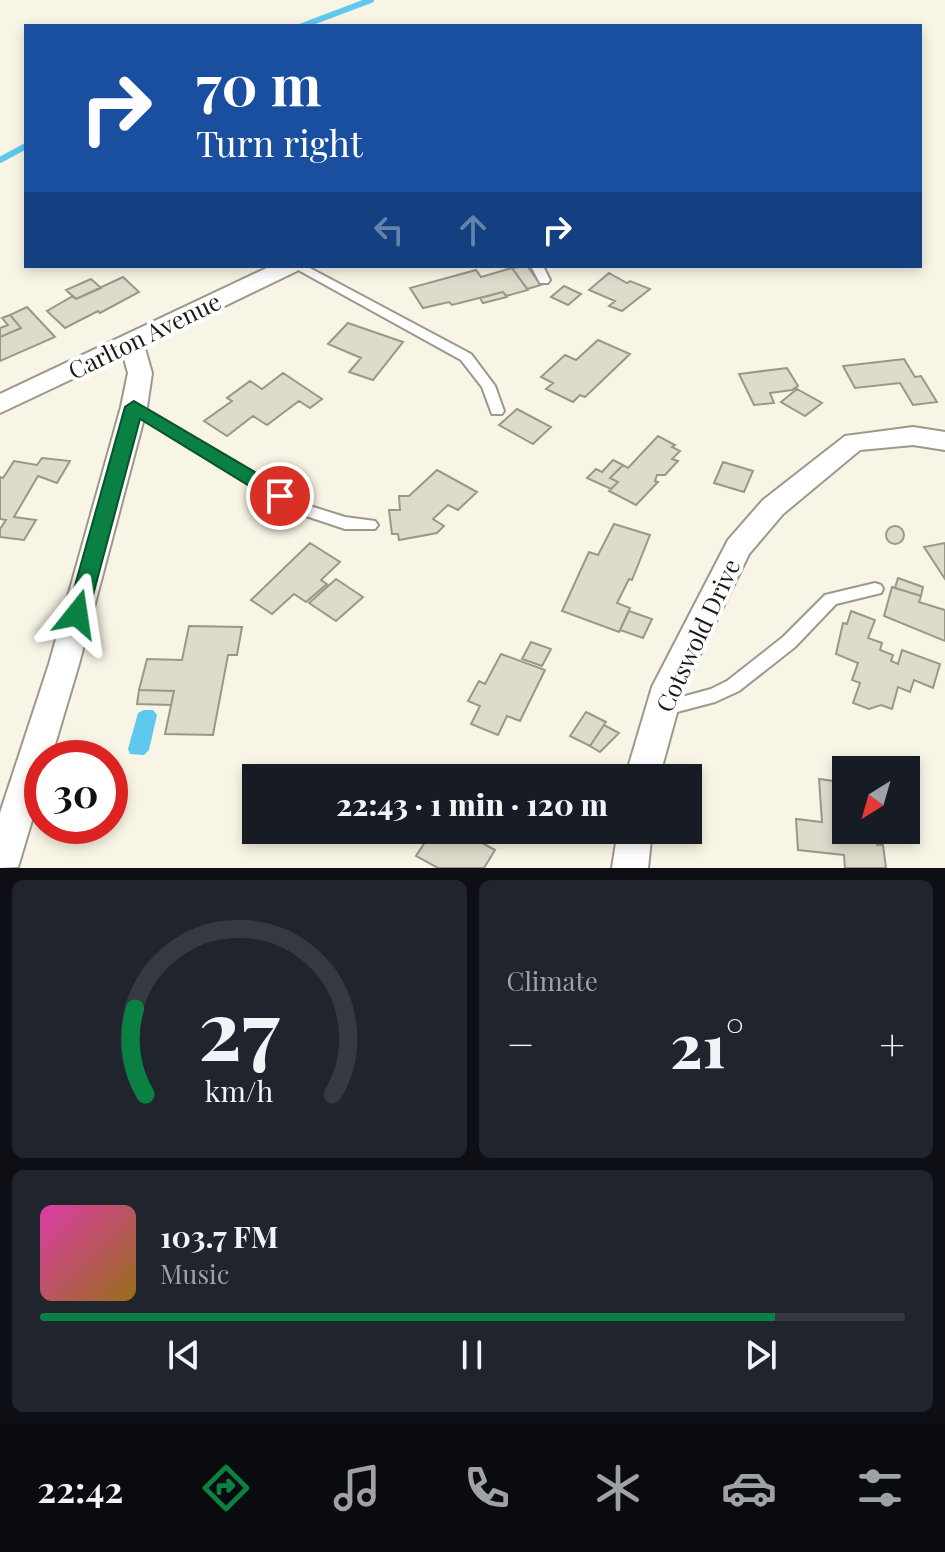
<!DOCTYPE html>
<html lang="en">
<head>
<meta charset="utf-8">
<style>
  :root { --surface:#171b24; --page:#20242c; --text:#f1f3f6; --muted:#9ea1a6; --line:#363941; --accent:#0b8043 }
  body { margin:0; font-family:"Playfair Display",serif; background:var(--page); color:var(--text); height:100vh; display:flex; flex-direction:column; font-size:30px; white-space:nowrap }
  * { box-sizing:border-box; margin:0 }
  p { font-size:26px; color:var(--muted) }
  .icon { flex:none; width:44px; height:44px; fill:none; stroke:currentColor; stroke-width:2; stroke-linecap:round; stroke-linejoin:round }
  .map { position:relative; height:868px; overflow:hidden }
  .details { display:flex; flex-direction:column; gap:12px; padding:12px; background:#0d0f14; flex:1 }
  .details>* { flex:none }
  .top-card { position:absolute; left:24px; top:24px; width:898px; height:244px; border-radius:0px; box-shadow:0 4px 12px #0003; background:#1a4fa0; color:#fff; overflow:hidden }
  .needle { width:52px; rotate:217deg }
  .controls { position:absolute; left:832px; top:756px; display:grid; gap:16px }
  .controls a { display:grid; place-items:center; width:88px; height:88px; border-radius:0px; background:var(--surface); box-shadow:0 4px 12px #0003; font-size:40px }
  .speed { position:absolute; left:24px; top:740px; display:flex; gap:16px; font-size:40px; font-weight:700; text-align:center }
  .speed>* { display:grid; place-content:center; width:104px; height:104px; border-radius:50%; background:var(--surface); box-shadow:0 4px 12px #0003; line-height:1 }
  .speed .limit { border:12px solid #d22; background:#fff; color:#111 }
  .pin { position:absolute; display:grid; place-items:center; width:68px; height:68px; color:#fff; margin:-34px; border:4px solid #fff; border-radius:50%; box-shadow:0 2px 8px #0007 }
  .me { position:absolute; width:88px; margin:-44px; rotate:15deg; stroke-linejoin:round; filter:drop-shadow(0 0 6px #0008) }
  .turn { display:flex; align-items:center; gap:28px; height:168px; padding:0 40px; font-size:36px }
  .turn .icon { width:104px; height:104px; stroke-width:2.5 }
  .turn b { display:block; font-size:56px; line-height:68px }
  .lanes { display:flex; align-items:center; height:76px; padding:0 40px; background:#0003; justify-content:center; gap:40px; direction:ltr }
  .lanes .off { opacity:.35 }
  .big { font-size:60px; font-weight:800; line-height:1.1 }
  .details .tile { flex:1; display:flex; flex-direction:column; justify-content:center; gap:12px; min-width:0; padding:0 28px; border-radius:12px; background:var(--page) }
  .details .dial { align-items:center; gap:0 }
  .dial svg { height:208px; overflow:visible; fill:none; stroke:var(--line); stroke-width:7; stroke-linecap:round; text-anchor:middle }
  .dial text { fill:var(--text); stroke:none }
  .song { display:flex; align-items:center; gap:24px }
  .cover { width:96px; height:96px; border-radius:12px; background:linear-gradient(135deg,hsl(320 70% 55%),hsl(40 70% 35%)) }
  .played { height:8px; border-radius:4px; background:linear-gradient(90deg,var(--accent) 85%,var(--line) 85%) }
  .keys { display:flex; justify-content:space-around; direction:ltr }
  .heat { display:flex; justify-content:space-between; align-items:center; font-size:44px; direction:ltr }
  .details .tiles { flex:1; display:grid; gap:12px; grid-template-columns:1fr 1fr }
  .tile:last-child { grid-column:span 2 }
  .trip { position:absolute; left:242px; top:764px; width:460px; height:80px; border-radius:0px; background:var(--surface); box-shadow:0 4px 12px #0003; font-weight:800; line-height:80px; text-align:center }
  .dock { display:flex; height:128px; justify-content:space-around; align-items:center; background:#090b0e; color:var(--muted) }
  .dock .icon { width:56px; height:56px }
  .dock .active { color:var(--accent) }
  .dock b { font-size:36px; color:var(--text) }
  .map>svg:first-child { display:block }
</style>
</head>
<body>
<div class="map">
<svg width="945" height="868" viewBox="0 0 945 868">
  <rect width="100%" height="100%" fill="#f9f5e6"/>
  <path fill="#5fc8ef" d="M144,710H153L157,715L149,750L144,755L130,754L128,749L138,713Z"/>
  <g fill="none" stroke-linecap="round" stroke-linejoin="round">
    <path stroke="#5fc8ef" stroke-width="6" d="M302,26L371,0
      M0,160L26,146"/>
  </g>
  <path fill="#dedbcc" stroke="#9a9789" stroke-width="2" d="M527,266L541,285L527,289L512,268Z
    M512,268L528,290L506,296L503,292L452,305L449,302L423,308L410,288L476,270L481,277Z
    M609,273L627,283L630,281L650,289L622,311L609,306L615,301L589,290Z
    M123,277L139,292L100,313L98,311L65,328L47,311L73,296L76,299Z
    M91,279L101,288L76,299L66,290Z
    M564,286L581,294L568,305L551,297Z
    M503,292L507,297L483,303L480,298Z
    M27,307L55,337L0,361V337L21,328L10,315Z
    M10,315L21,328L0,337V328L8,325L2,318Z
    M348,323L403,342L373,380L349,372L361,358L328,344Z
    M598,340L630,354L585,397L580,395L573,402L546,389L553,383L541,377L565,355L576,360Z
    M904,359L915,377L921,376L937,402L913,405L900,383L855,388L843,366Z
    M787,368L798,386L792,390L770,393L774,403L754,405L739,374Z
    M283,373L322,399L310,408L299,401L267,425L253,416L227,436L204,421L232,401L227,398L250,381L262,389Z
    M797,389L822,403L805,416L781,402Z
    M517,409L551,427L533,444L499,425Z
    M658,436L675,445L672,447L680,451L672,459L678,461L665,475H657L655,481L658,482L636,505L609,491L618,482L610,478L623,465L628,468Z
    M42,458L70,461L57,483L38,476L14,517L36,520L24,540L0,537V529L6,520L0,519V477L3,478L14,461L37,465Z
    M613,460L623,465L610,478L618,482L611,489L587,478L596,469L602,472Z
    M723,462L753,471L744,492L714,483Z
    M437,470L477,492L458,510L448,505L433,519L444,526L437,533L399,540L398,534H392L389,510H400L399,496H409Z
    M614,524L650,535L632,580L629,579L617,603L630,608L619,632L562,611L589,552L598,555Z
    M886 535a9 9 0 1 1 18 0a9 9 0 1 1-18 0Z
    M310,543L340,562L321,580L327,584L306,602L294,594L272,614L251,600Z
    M945,543V579L924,547Z
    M898,578L923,587L921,596L895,588Z
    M336,579L363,597L336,621L309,603Z
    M892,587L921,596L919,602L945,610V641L884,616Z
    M629,611L652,619L643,638L620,630Z
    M851,611L875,620L868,638L882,643L880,650L893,655L891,661L898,664L902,650L940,664L933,688L914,680L910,692L898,687L892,709L881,705L869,709L853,703L860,683L852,680L858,663L836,654L843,623L847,624Z
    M189,626L242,627L237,655H228L213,735L165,734L174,691L139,690L147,659L182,660Z
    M531,642L551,649L542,666L522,659Z
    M501,654L545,670L520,721L507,716L498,735L471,724L480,706L468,701L479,681L485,684Z
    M139,690L174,691L171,705L137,704Z
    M586,712L606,722L590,746L570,736Z
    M604,725L619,733L600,752L590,746Z
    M840,772H846V830H875L877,845H883L886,868H845L844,855L798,850L796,819L822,822L819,779L841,782Z
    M433,830H476L471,837L495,850L484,868H438L416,856Z"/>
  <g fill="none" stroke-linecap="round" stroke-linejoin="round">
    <defs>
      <path id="service" d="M291,266H306L471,354L495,386L504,411L502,414H492L482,387L461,360Z
        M531,266H543L550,280L548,283H540Z
        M134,402L310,506L345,517L375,521L378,525L375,529H345L300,514L129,410L127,407Z
        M875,583L881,585L883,589L881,593L836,604L795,647L739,691L715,702L662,716L656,714L653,709L656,704L711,689L727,681L783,637L825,595Z"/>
      <path id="minor" d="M271,266H300L297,271L144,345L152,373L147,407L79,664L51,758H42V787L18,867L0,868V813L49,664L121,407L128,373L123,355L0,413V394Z
        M913,427L945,432V450L913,445L860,450L783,514L749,554L684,687L659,778H625L652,687L728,540L763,500L845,436Z
        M618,830H652L648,868H612Z"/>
    </defs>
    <use href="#service" stroke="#9c988a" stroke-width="4"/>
    <use href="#minor" stroke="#9c988a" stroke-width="4"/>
    <use href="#service" fill="#fff" fill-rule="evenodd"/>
    <use href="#minor" fill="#fff" fill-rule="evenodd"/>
  </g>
  <path fill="#0b8043" stroke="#07532c" stroke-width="2" d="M134,401L287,491L290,496L287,501H274L140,419L88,614L85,620L77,623L70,620L67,614L125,407Z"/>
  <g text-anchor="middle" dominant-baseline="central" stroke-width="8" stroke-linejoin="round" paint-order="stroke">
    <g font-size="24" fill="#1b1a15" stroke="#fff">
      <text transform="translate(144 335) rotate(-26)">Carlton Avenue</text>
      <text transform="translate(697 635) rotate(-65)">Cotswold Drive</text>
    </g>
  </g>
</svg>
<div class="controls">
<a><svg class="needle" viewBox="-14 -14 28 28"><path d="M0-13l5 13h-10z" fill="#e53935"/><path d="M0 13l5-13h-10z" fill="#9ea1a6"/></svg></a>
</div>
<div class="speed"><div class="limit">30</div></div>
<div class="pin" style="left:280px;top:496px;background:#d93025"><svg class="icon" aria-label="arrive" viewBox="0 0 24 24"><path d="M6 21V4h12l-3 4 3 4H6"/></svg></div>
<svg class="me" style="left:77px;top:614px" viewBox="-20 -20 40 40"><path d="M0-17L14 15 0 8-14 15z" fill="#0b8043" stroke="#fff" stroke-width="4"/></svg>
<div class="trip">22:43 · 1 min · 120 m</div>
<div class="top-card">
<div class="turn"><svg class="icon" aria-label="right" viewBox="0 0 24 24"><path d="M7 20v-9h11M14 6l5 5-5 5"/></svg><div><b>70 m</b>Turn right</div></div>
<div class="lanes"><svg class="icon off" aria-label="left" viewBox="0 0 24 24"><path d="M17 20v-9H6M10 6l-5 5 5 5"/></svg><svg class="icon off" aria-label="ahead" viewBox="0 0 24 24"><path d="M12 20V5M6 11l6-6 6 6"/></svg><svg class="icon" aria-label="right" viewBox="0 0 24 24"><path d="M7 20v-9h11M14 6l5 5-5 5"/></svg></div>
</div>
</div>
<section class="details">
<div class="tiles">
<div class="tile dial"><svg viewBox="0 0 100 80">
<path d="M14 69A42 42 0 1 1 86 69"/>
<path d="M14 69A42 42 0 0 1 10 36" stroke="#0b8043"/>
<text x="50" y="56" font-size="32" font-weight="700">27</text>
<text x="50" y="72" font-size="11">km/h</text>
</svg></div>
<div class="tile"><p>Climate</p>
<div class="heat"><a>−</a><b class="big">21°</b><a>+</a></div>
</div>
<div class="tile">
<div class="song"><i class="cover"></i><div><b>103.7 FM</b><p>Music</p></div></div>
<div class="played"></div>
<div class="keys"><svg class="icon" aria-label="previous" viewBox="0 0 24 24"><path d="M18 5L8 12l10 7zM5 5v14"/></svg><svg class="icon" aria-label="pause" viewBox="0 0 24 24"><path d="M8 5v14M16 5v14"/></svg><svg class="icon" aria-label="next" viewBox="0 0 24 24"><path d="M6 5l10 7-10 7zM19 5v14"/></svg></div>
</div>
</div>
</section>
<nav class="dock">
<b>22:42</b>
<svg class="icon active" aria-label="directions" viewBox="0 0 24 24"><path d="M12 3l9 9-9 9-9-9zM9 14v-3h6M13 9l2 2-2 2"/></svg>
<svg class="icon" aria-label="music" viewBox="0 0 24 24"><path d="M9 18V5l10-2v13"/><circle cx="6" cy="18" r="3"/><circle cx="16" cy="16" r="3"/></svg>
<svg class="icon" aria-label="phone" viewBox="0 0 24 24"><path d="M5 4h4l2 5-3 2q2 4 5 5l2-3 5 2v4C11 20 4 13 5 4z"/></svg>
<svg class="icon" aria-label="climate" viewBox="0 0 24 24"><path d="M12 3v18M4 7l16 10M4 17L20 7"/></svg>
<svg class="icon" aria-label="car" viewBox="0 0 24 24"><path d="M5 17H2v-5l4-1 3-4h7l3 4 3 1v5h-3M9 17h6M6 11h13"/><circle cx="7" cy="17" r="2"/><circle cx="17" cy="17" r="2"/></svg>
<svg class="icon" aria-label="filters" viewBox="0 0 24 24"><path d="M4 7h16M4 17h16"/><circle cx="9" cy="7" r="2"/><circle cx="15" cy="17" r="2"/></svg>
</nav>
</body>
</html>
